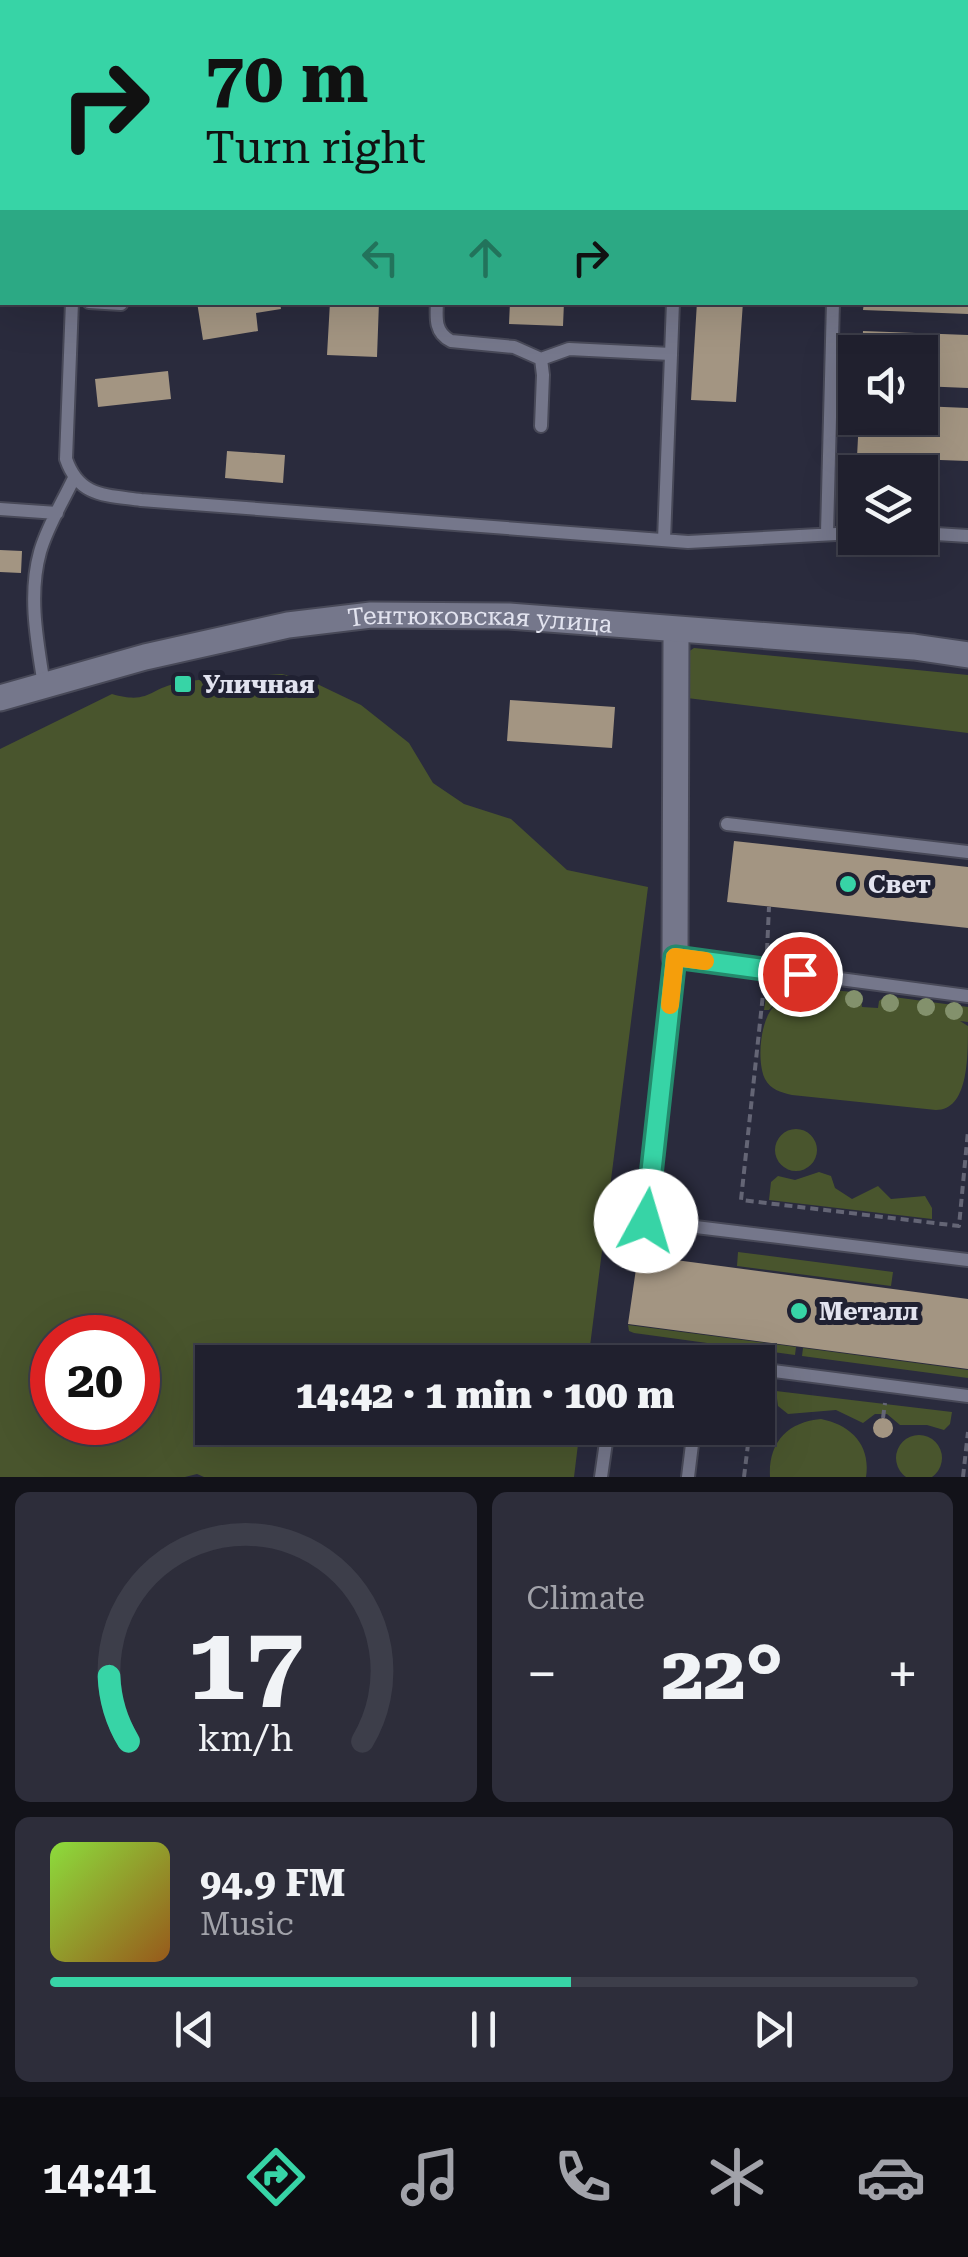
<!DOCTYPE html>
<html lang="en">
<head>
<meta charset="utf-8">
<style>
  :root { --surface:#20202e; --page:#2d2d3a; --text:#f1f3f6; --muted:#a2a3aa; --line:#3d3e4a; --accent:#37d4a6 }
  body { margin:0; font-family:"Roboto Serif",serif; background:var(--page); color:var(--text); height:100vh; display:flex; flex-direction:column; font-size:38px; white-space:nowrap }
  * { box-sizing:border-box; margin:0 }
  p { font-size:32px; color:var(--muted) }
  .icon { flex:none; width:55px; height:55px; fill:none; stroke:currentColor; stroke-width:2; stroke-linecap:round; stroke-linejoin:round }
  .map { position:relative; height:1477px; overflow:hidden }
  .details { display:flex; flex-direction:column; gap:15px; padding:15px; background:#121219; flex:1 }
  .details>* { flex:none }
  .top-card { position:absolute; left:0px; top:0px; width:970px; height:305px; box-shadow:0 10px 40px #0002,0 0 0 2px var(--line); background:#37d4a6; color:#111; overflow:hidden }
  .tools { position:absolute; left:838px; top:335px; display:grid; gap:20px }
  .tools a { display:grid; place-items:center; width:100px; height:100px; border-radius:0px; background:var(--surface); box-shadow:0 10px 40px #0002,0 0 0 2px var(--line); font-size:50px }
  .speed { position:absolute; left:30px; top:1315px; display:flex; gap:20px; font-size:50px; font-weight:700; text-align:center }
  .speed>* { display:grid; place-content:center; width:130px; height:130px; border-radius:50%; background:var(--surface); box-shadow:0 10px 40px #0002,0 0 0 2px var(--line); line-height:1 }
  .speed .limit { border:15px solid #d22; background:#fff; color:#111 }
  .pin { position:absolute; display:grid; place-items:center; width:85px; height:85px; color:#fff; margin:-42px; border:5px solid #fff; border-radius:50%; box-shadow:0 2px 10px #0007 }
  .me { position:absolute; width:110px; margin:-55px; rotate:6deg; stroke-linejoin:round; filter:drop-shadow(0 0 8px #0008) }
  .turn { display:flex; align-items:center; gap:35px; height:210px; padding:0 40px; font-size:45px }
  .turn .icon { width:130px; height:130px; stroke-width:2.5 }
  .turn b { display:block; font-size:70px; line-height:85px }
  .lanes { display:flex; align-items:center; height:95px; padding:0 40px; background:#0003; justify-content:center; gap:50px; direction:ltr }
  .lanes .off { opacity:.35 }
  .big { font-size:75px; font-weight:800; line-height:1.1 }
  .details .widget { flex:1; display:flex; flex-direction:column; justify-content:center; gap:15px; min-width:0; padding:0 35px; border-radius:15px; background:var(--page) }
  .details .dial { align-items:center; gap:0 }
  .dial svg { height:260px; overflow:visible; fill:none; stroke:var(--line); stroke-width:7; stroke-linecap:round; text-anchor:middle }
  .dial text { fill:var(--text); stroke:none }
  .song { display:flex; align-items:center; gap:30px }
  .cover { width:120px; height:120px; border-radius:15px; background:linear-gradient(135deg,hsl(90 70% 55%),hsl(30 70% 35%)) }
  .played { height:10px; border-radius:5px; background:linear-gradient(90deg,var(--accent) 60%,var(--line) 60%) }
  .keys { display:flex; justify-content:space-around; direction:ltr }
  .heat { display:flex; justify-content:space-between; align-items:center; font-size:55px; direction:ltr }
  .details .tiles { flex:1; display:grid; gap:15px; grid-template-columns:1fr 1fr }
  .widget:last-child { grid-column:span 2 }
  .trip { position:absolute; left:195px; top:1345px; width:580px; height:100px; border-radius:0px; background:var(--surface); box-shadow:0 10px 40px #0002,0 0 0 2px var(--line); font-weight:800; line-height:100px; text-align:center }
  .tab-bar { display:flex; height:160px; justify-content:space-around; align-items:center; background:#0d0d12; color:var(--muted) }
  .tab-bar .icon { width:70px; height:70px }
  .tab-bar .on { color:var(--accent) }
  .tab-bar b { font-size:45px; color:var(--text) }
  .map>svg:first-child { display:block }
</style>
</head>
<body>
<div class="map">
<svg width="968" height="1477" viewBox="0 0 968 1477">
  <rect width="100%" height="100%" fill="#2a2b3d"/>
  <path fill="#49552d" fill-rule="evenodd" d="M694,648L968,675V733L679,697L685,654Z
    M282,674L313,682L361,705L409,743L433,783L464,804L511,819L567,870L648,887L588,1362H212V1428H580L574,1477H204L197,1474L185,1477H0V749L112,694C150,705 149,688 179,683C213,677 248,677 282,674ZM52,1338H138V1422H52Z
    M768,983L852,992L861,996L862,1007L878,1008L879,1001L886,996L968,1007V1022L960,1021L968,1026C968,1059 968,1110 936,1110L792,1095C780,1092 771,1090 765,1079C756,1061 760,1013 779,1002C792,995 814,1001 828,1002C807,998 784,992 769,1010H764Z
    M775 1150a21 21 0 1 1 42 0a21 21 0 1 1-42 0Z
    M819,1172L831,1176L835,1188L852,1199L878,1186L891,1199L925,1196L932,1208V1219L769,1200L771,1182L778,1176L795,1180Z
    M738,1252L893,1272L891,1286L737,1266Z
    M628,1325L796,1347L795,1355L634,1333L629,1331Z
    M803,1348L968,1370V1378L802,1356Z
    M776,1391L952,1412L950,1424L944,1430L927,1425H900L887,1414H875L863,1423L836,1410L788,1414L778,1406Z
    M821,1419C851,1425 871,1445 866,1477H770C768,1443 787,1422 821,1419Z
    M896 1458a23 23 0 1 1 46 0a23 23 0 1 1-46 0Z"/>
  <path fill="#a39582" d="M197,302H280L281,309L256,313L258,331L203,340Z
    M330,302H379L377,357L327,355Z
    M510,302H564L563,326L509,324Z
    M697,302H743L736,402L691,400Z
    M864,302H968V314L863,310Z
    M863,331L968,335V388L920,386V352H862Z
    M168,371L171,399L98,407L95,379Z
    M920,406L968,408V461L857,457L859,418H920Z
    M227,451L285,455L283,483L225,478Z
    M0,550L22,551L21,573L0,572Z
    M510,700L615,707L612,748L507,741Z
    M734,841L968,867V928L727,902Z
    M638,1255L968,1299V1369L628,1324Z
    M873 1428a10 10 0 1 1 20 0a10 10 0 1 1-20 0Z"/>
  <g fill="none" stroke-linecap="round" stroke-linejoin="round">
    <defs>
      <path id="service" d="M127,2L128,0
        M684,2V0
        M842,2V0
        M0,289L2,290
        M72,302L66,459C79,497 105,495 141,500L688,542L855,533
        M89,302L121,304
        M437,302C436,319 435,333 451,341L514,347L541,359L543,375L541,426
        M541,359L569,349L671,354
        M0,509L57,513
        M827,533L833,302
        M920,533L968,536
        M664,540L673,302
        M44,685C37,641 28,595 40,552C47,527 62,503 73,480
        M727,824L968,852
        M968,996L675,957L646,1221L968,1260
        M616,1362L617,1354L703,1362
        M758,1369L968,1396
        M601,1477L608,1428
        M688,1477L694,1428"/>
      <path id="minor" d="M675,957L676,642"/>
      <g id="tertiary">
        <path id="s1" d="M0,698L145,657L288,625L371,615L509,616L914,647L968,655"/>
      </g>
    </defs>
    <use href="#service" stroke="#484958" stroke-width="16"/>
    <use href="#minor" stroke="#484958" stroke-width="29"/>
    <use href="#tertiary" stroke="#484958" stroke-width="29"/>
    <path stroke="#646575" stroke-width="4" stroke-dasharray="8 5" stroke-linecap="butt" d="M767,951L769,907
      M764,985L741,1200L959,1226L968,1131
      M883,1418L885,1403
      M744,1477L750,1428
      M963,1477L968,1432"/>
    <use href="#service" stroke="#75778b" stroke-width="12"/>
    <use href="#minor" stroke="#75778b" stroke-width="25"/>
    <use href="#tertiary" stroke="#75778b" stroke-width="25"/>
  </g>
  <g fill="#83916c">
    <circle cx="774" cy="990" r="9"/>
    <circle cx="818" cy="994" r="9"/>
    <circle cx="854" cy="999" r="9"/>
    <circle cx="890" cy="1003" r="9"/>
    <circle cx="926" cy="1007" r="9"/>
    <circle cx="954" cy="1011" r="9"/>
  </g>
  <g fill="none" stroke-linecap="round" stroke-linejoin="round">
    <defs>
      <path id="route" d="M646,1221L675,957L800,974"/>
    </defs>
    <use href="#route" stroke="#248a6c" stroke-width="25"/>
    <use href="#route" stroke="#37d4a6" stroke-width="18"/>
    <path stroke="#f59e0b" stroke-width="18" d="M670,1005L675,957L705,961"/>
  </g>
  <g fill="#37d4a6" stroke="#202132" stroke-width="4">
    <rect x="173" y="674" width="20" height="20" rx="5"/>
    <circle cx="848" cy="884" r="10"/>
    <circle cx="799" cy="1311" r="10"/>
  </g>
  <g text-anchor="middle" dominant-baseline="central" stroke-width="10" stroke-linejoin="round" paint-order="stroke">
    <g font-size="25" fill="#e2e3ef" stroke="#202132">
      <text stroke="none"><textPath href="#s1" startOffset="490">Тентюковская улица</textPath></text>
    </g>
    <g font-size="25" font-weight="bold" fill="#e2e3ef" stroke="#202132" text-anchor="start">
      <text x="203" y="684">Уличная</text>
      <text x="868" y="884">Свет</text>
      <text x="819" y="1311">Металл</text>
    </g>
  </g>
</svg>
<div class="tools">
<a><svg class="icon" aria-label="sound" viewBox="0 0 24 24"><path d="M4 9h4l5-4v14l-5-4H4zM17 9q2 3 0 6"/></svg></a>
<a><svg class="icon" aria-label="layers" viewBox="0 0 24 24"><path d="M12 4l9 5-9 5-9-5zM3 14l9 5 9-5"/></svg></a>
</div>
<div class="speed"><div class="limit">20</div></div>
<div class="pin" style="left:800px;top:974px;background:#d93025"><svg class="icon" aria-label="arrive" viewBox="0 0 24 24"><path d="M6 21V4h12l-3 4 3 4H6"/></svg></div>
<svg class="me" style="left:646px;top:1221px" viewBox="-20 -20 40 40"><circle r="19" fill="#fff"/><path d="M0-13L10 11 0 6-10 11z" fill="#37d4a6"/></svg>
<div class="trip">14:42 · 1 min · 100 m</div>
<div class="top-card">
<div class="turn"><svg class="icon" aria-label="right" viewBox="0 0 24 24"><path d="M7 20v-9h11M14 6l5 5-5 5"/></svg><div><b>70 m</b>Turn right</div></div>
<div class="lanes"><svg class="icon off" aria-label="left" viewBox="0 0 24 24"><path d="M17 20v-9H6M10 6l-5 5 5 5"/></svg><svg class="icon off" aria-label="ahead" viewBox="0 0 24 24"><path d="M12 20V5M6 11l6-6 6 6"/></svg><svg class="icon" aria-label="right" viewBox="0 0 24 24"><path d="M7 20v-9h11M14 6l5 5-5 5"/></svg></div>
</div>
</div>
<section class="details">
<div class="tiles">
<div class="widget dial"><svg viewBox="0 0 100 80">
<path d="M14 69A42 42 0 1 1 86 69"/>
<path d="M14 69A42 42 0 0 1 8 49" stroke="#37d4a6"/>
<text x="50" y="56" font-size="32" font-weight="700">17</text>
<text x="50" y="72" font-size="11">km/h</text>
</svg></div>
<div class="widget"><p>Climate</p>
<div class="heat"><a>−</a><b class="big">22°</b><a>+</a></div>
</div>
<div class="widget">
<div class="song"><i class="cover"></i><div><b>94.9 FM</b><p>Music</p></div></div>
<div class="played"></div>
<div class="keys"><svg class="icon" aria-label="previous" viewBox="0 0 24 24"><path d="M18 5L8 12l10 7zM5 5v14"/></svg><svg class="icon" aria-label="pause" viewBox="0 0 24 24"><path d="M8 5v14M16 5v14"/></svg><svg class="icon" aria-label="next" viewBox="0 0 24 24"><path d="M6 5l10 7-10 7zM19 5v14"/></svg></div>
</div>
</div>
</section>
<nav class="tab-bar">
<b>14:41</b>
<svg class="icon on" aria-label="directions" viewBox="0 0 24 24"><path d="M12 3l9 9-9 9-9-9zM9 14v-3h6M13 9l2 2-2 2"/></svg>
<svg class="icon" aria-label="music" viewBox="0 0 24 24"><path d="M9 18V5l10-2v13"/><circle cx="6" cy="18" r="3"/><circle cx="16" cy="16" r="3"/></svg>
<svg class="icon" aria-label="phone" viewBox="0 0 24 24"><path d="M5 4h4l2 5-3 2q2 4 5 5l2-3 5 2v4C11 20 4 13 5 4z"/></svg>
<svg class="icon" aria-label="climate" viewBox="0 0 24 24"><path d="M12 3v18M4 7l16 10M4 17L20 7"/></svg>
<svg class="icon" aria-label="car" viewBox="0 0 24 24"><path d="M5 17H2v-5l4-1 3-4h7l3 4 3 1v5h-3M9 17h6M6 11h13"/><circle cx="7" cy="17" r="2"/><circle cx="17" cy="17" r="2"/></svg>
</nav>
</body>
</html>
